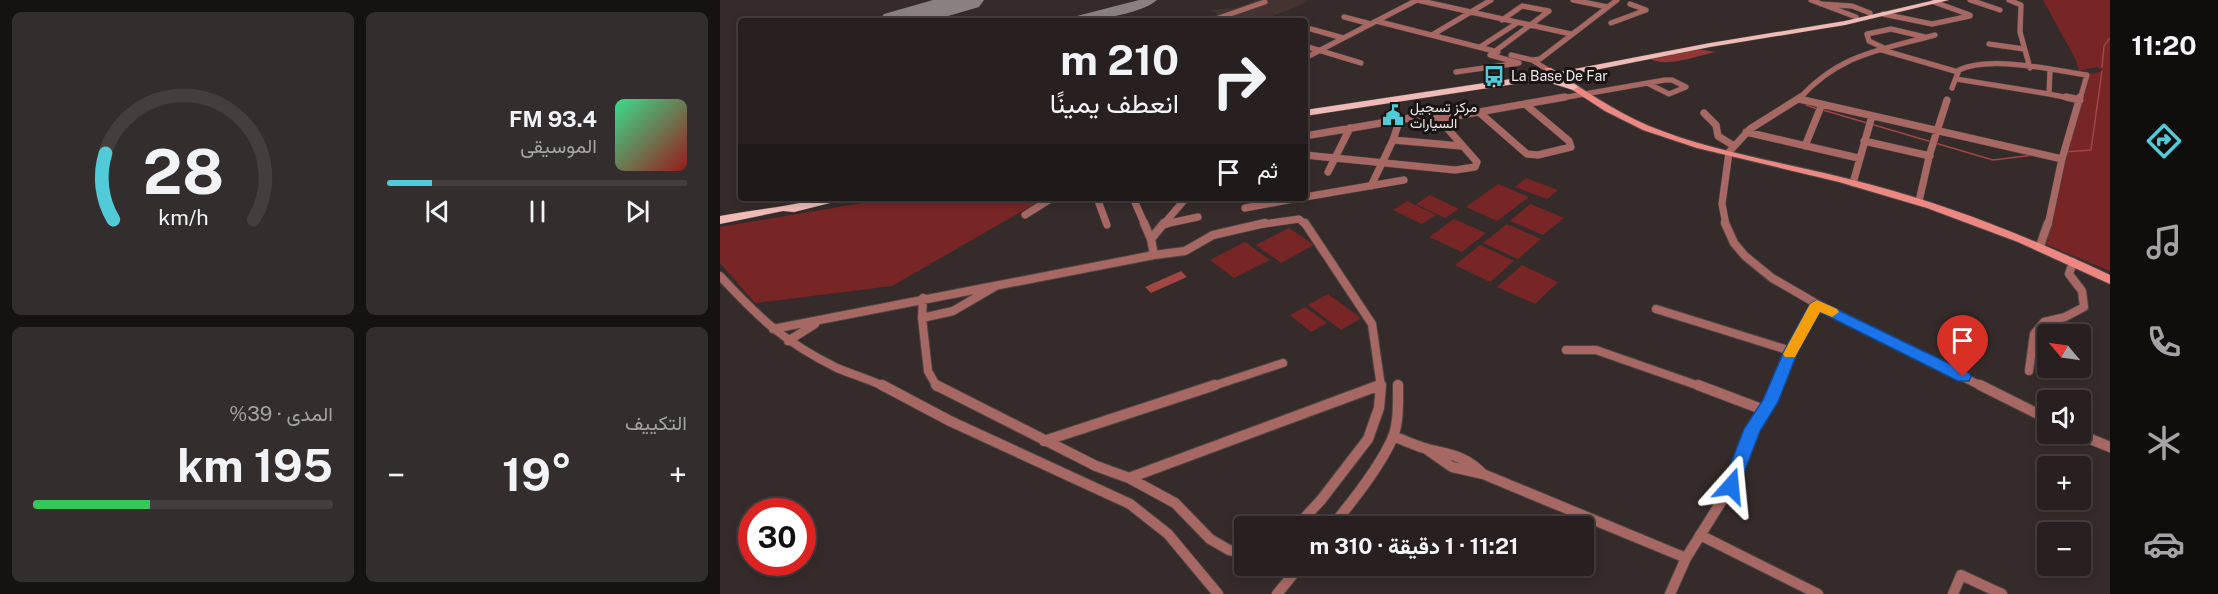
<!DOCTYPE html>
<html lang="ar">
<head>
<meta charset="utf-8">
<style>
  :root { --surface:#282020; --page:#342d2d; --text:#f1f3f6; --muted:#a5a3a5; --line:#443e3e; --accent:#52cbd8 }
  body { margin:0; font-family:"Public Sans",Vazirmatn,sans-serif; background:var(--page); color:var(--text); direction:rtl; height:100vh; display:flex; flex-direction:column; font-size:22px; white-space:nowrap }
  * { box-sizing:border-box; margin:0 }
  p { font-size:20px; color:var(--muted) }
  .icon { flex:none; width:33px; height:33px; fill:none; stroke:currentColor; stroke-width:2; stroke-linecap:round; stroke-linejoin:round }
  .map { position:relative; flex:1; overflow:hidden; direction:ltr }
  .details { display:flex; flex-direction:column; gap:12px; padding:12px; background:#161212; width:720px }
  .details>* { flex:none }
  .top-card { position:absolute; left:18px; top:18px; width:570px; height:183px; border-radius:6px; box-shadow:0 3px 9px #0003,0 0 0 2px var(--line); direction:rtl; background:#282020; color:var(--text); overflow:hidden }
  .needle { width:39px; rotate:299deg }
  .tools { position:absolute; left:1317px; top:324px; display:grid; gap:12px }
  .tools a { display:grid; place-items:center; width:54px; height:54px; border-radius:6px; background:var(--surface); box-shadow:0 3px 9px #0003,0 0 0 2px var(--line); font-size:30px }
  .speed { position:absolute; left:18px; top:498px; display:flex; gap:12px; font-size:30px; font-weight:700; text-align:center }
  .speed>* { display:grid; place-content:center; width:78px; height:78px; border-radius:50%; background:var(--surface); box-shadow:0 3px 9px #0003,0 0 0 2px var(--line); line-height:1 }
  .speed .limit { border:9px solid #d22; background:#fff; color:#111 }
  .pin { position:absolute; display:grid; place-items:center; width:51px; height:51px; color:#fff; margin:-62px -26px; border-radius:50% 50% 50% 0; rotate:-45deg; box-shadow:0 0 6px #0007 }
  .pin .icon { rotate:45deg }
  .me { position:absolute; width:66px; margin:-33px; rotate:18deg; stroke-linejoin:round; filter:drop-shadow(0 0 4px #0008) }
  .turn { display:flex; align-items:center; gap:21px; height:126px; padding:0 30px; font-size:27px }
  .turn .icon { width:78px; height:78px; stroke-width:2.5 }
  .turn b { display:block; font-size:42px; line-height:51px }
  .then { display:flex; align-items:center; height:57px; padding:0 30px; background:#0003; gap:12px; font-size:22px }
  .big { font-size:45px; font-weight:700; line-height:1.1 }
  .details .widget { flex:1; display:flex; flex-direction:column; justify-content:center; gap:9px; min-width:0; padding:0 21px; border-radius:9px; background:var(--page) }
  .details .dial { align-items:center; gap:0 }
  .dial svg { height:156px; overflow:visible; fill:none; stroke:var(--line); stroke-width:7; stroke-linecap:round; text-anchor:middle }
  .dial text { fill:var(--text); stroke:none }
  .song { display:flex; align-items:center; gap:18px }
  .cover { width:72px; height:72px; border-radius:9px; background:linear-gradient(135deg,hsl(150 70% 55%),hsl(0 70% 35%)) }
  .played { height:6px; border-radius:3px; background:linear-gradient(90deg,var(--accent) 15%,var(--line) 15%) }
  .keys { display:flex; justify-content:space-around; direction:ltr }
  .heat { display:flex; justify-content:space-between; align-items:center; font-size:33px; direction:ltr }
  .charge { height:9px; border-radius:4px; background:linear-gradient(90deg,#34c759 39%,var(--line) 0) }
  .details .tiles { flex:1; display:grid; gap:12px; grid-template-columns:repeat(2,1fr) }
  .trip { position:absolute; left:514px; top:516px; width:360px; height:60px; border-radius:6px; background:var(--surface); box-shadow:0 3px 9px #0003,0 0 0 2px var(--line); font-weight:700; line-height:60px; text-align:center; direction:rtl }
  main { display:flex; flex:1; min-height:0 }
  .tab-bar { display:flex; flex-direction:column; width:108px; justify-content:space-around; align-items:center; background:#100d0d; color:var(--muted) }
  .tab-bar .icon { width:42px; height:42px }
  .tab-bar .active { color:var(--accent) }
  .tab-bar b { font-size:27px; color:var(--text) }
  .map>svg:first-child { display:block }
</style>
</head>
<body>
<main>
<nav class="tab-bar">
<b>11:20</b>
<svg class="icon active" aria-label="directions" viewBox="0 0 24 24"><path d="M12 3l9 9-9 9-9-9zM9 14v-3h6M13 9l2 2-2 2"/></svg>
<svg class="icon" aria-label="music" viewBox="0 0 24 24"><path d="M9 18V5l10-2v13"/><circle cx="6" cy="18" r="3"/><circle cx="16" cy="16" r="3"/></svg>
<svg class="icon" aria-label="phone" viewBox="0 0 24 24"><path d="M5 4h4l2 5-3 2q2 4 5 5l2-3 5 2v4C11 20 4 13 5 4z"/></svg>
<svg class="icon" aria-label="climate" viewBox="0 0 24 24"><path d="M12 3v18M4 7l16 10M4 17L20 7"/></svg>
<svg class="icon" aria-label="car" viewBox="0 0 24 24"><path d="M5 17H2v-5l4-1 3-4h7l3 4 3 1v5h-3M9 17h6M6 11h13"/><circle cx="7" cy="17" r="2"/><circle cx="17" cy="17" r="2"/></svg>
</nav>
<div class="map">
<svg width="1390" height="594" viewBox="0 0 1390 594">
  <rect width="100%" height="100%" fill="#352b2a"/>
  <path fill="#443331" d="M536,0H587L583,2L585,3L548,18L543,17L532,21L512,15L496,16V13L489,10L516,8Z"/>
  <path fill="#772625" d="M1323,0H1390V271L1325,244L1365,81L1370,74L1384,71L1377,67L1359,71L1356,60Z
    M806,178L838,190L827,199L795,187Z
    M778,184L809,197L777,221L746,207Z
    M710,195L739,209L725,218L696,204Z
    M171,198H325L172,286L35,303L0,263V227Z
    M687,201L716,215L702,224L673,210Z
    M810,204H811L844,218L823,235L790,221Z
    M734,219L766,233L742,252L709,237Z
    M787,224L821,239L798,259L763,243Z
    M569,228L594,245L561,263L536,245Z
    M525,242L550,260L514,278L490,260Z
    M760,245L794,261L770,282L735,265Z
    M802,265L838,282L815,304L777,287Z
    M608,294L641,318L621,330L588,305Z
    M585,307L607,323L591,332L570,315Z"/>
  <path fill="#913735" d="M976,49L997,52C977,55 950,68 930,59Z"/>
  <path fill="#a24643" d="M461,271L467,277L431,293L425,287Z"/>
  <g fill="none" stroke-linecap="round" stroke-linejoin="round">
    <path stroke="#a24643" stroke-width="1.5" d="M1382,67L1384,46L1390,38
      M1086,105L1097,109
      M1103,110L1273,160L1315,155
      M1345,152L1371,150L1382,71"/>
    <path fill="#898080" fill-rule="evenodd" d="M419,0H437C420,15 370,21 348,21L349,18Z"/>
    <path fill="#898080" fill-rule="evenodd" d="M213,0H264L259,7L211,21H159L164,14Z"/>
    <defs>
      <path id="street-far3" d="M697,0L851,34
        M853,0L888,7
        M1091,0L1136,17
        M1250,0L1280,10
        M1289,0L1301,5L1300,32L1310,68
        M1214,2L1250,15
        M910,4L926,10
        M1101,4L1132,6L1150,13
        M1163,14L1212,24L1250,16
        M624,17L651,24
        M490,21L545,2
        M656,21L778,52
        M891,23L926,10
        M591,29L623,38
        M712,35L771,0
        M1269,44L1304,49
        M585,46L641,63
        M760,47L797,23
        M1164,48L1149,41L1147,34L1171,29L1205,37
        M1162,50L1238,72
        M791,55L812,60L828,70
        M585,58L697,0
        M812,60L820,59L897,0
        M1330,70L1329,94L1354,99
        M736,72L799,63L770,55L829,11L802,6L782,20
        M1236,79L1329,94
        M1232,88L1239,70C1271,55 1332,70 1367,75L1360,99
        M836,99L945,80H952L966,87L949,94L929,84
        M1079,99C1119,54 1160,50 1215,35"/>
      <path id="street-far2" d="M1346,97L1360,100
        M1079,99L1342,159
        M760,113L807,154L818,155L851,147L849,141L805,104
        M984,113L996,125L998,136L1014,146
        M1026,132L1138,158
        M585,136L708,115L719,119L845,97
        M673,140L741,146
        M1144,141L1210,156
        M1085,146L1102,104
        M585,155L735,170L755,167L757,162L719,119
        M608,172L630,128
        M1133,183L1152,116
        M651,186L673,140L680,119
        M585,197L684,180
        M377,198L387,225
        M413,198L425,225
        M1199,201L1210,153L1227,100
        M525,208L579,198
        M305,215L332,198
        M445,224L478,217
        M443,225L466,198
        M537,225L579,219L586,225
        M1006,225L1002,204L1009,152L1030,129L1081,97
        M1328,225L1342,159L1360,97"/>
      <path id="street-far1" d="M585,223L652,324L661,387
        M1005,223L1014,243L1025,256L1052,278L1097,304L1263,387
        M445,224L448,223
        M431,239L444,223
        M1320,246L1328,223
        M434,255L465,251L493,235L545,223
        M0,276C39,318 64,342 117,368C133,375 150,379 165,387
        M203,298L202,318L233,311L276,286
        M936,309L1071,351
        M202,318L208,371L217,387
        M53,329L434,255L431,239L424,223
        M68,341L95,324
        M846,350H876L982,387
        M1309,371L1314,334L1324,322L1345,317L1364,307L1362,291L1349,274L1353,262
        M490,387L563,363
        M656,387L661,385
        M1056,387L1071,351L1097,304"/>
      <path id="street" d="M162,385L230,421L410,504L448,534L498,594
        M216,385L376,466L409,478L455,503L490,539L509,550L525,553
        M978,385L1044,410
        M1260,385L1328,419
        M1358,434L1390,447
        M673,436C683,440 694,445 704,448C729,455 743,454 763,474
        M324,441L495,385
        M705,448L732,467L763,474L966,558L1011,486L1032,429L1050,402L1057,385
        M409,478L660,385
        M577,526L601,500L648,439L659,408L661,385
        M612,526C632,502 661,465 673,437C679,421 678,401 678,385
        M980,535L1098,594
        M557,594L580,566
        M950,594L966,558
        M1233,594L1241,575L1282,594"/>
      <path id="secondary" d="M825,68H831C862,89 894,111 929,126C1000,155 1078,164 1152,185C1235,207 1313,239 1390,275V284L1298,242L1207,208L1119,182L977,148L923,130L885,111L825,72Z"/>
      <path id="primary" d="M1215,0H1229L1125,25L990,47L830,79L856,85L858,87L853,90L821,80L585,116V110L844,71L990,43L1125,21Z
        M104,198H124L122,200L74,212L63,211L0,224V216C35,210 70,206 104,198Z"/>
    </defs>
    <use href="#street-far3" stroke="#4f4645" stroke-width="6"/>
    <use href="#street-far2" stroke="#4f4645" stroke-width="8"/>
    <use href="#street-far1" stroke="#4f4645" stroke-width="10"/>
    <use href="#street" stroke="#4f4645" stroke-width="12"/>
    <use href="#secondary" stroke="#4f4645" stroke-width="2"/>
    <use href="#primary" stroke="#4f4645" stroke-width="1"/>
    <use href="#street-far3" stroke="#a76863" stroke-width="5"/>
    <use href="#street-far2" stroke="#a76863" stroke-width="7"/>
    <use href="#street-far1" stroke="#a76863" stroke-width="8"/>
    <use href="#street" stroke="#a76863" stroke-width="10"/>
    <use href="#secondary" fill="#ec8781" fill-rule="evenodd"/>
    <use href="#primary" fill="#f0bbb6" fill-rule="evenodd"/>
  </g>
  <path fill="#1a73e8" stroke="#114b97" stroke-width="1.5" d="M1097,300L1249,373L1251,377L1249,381H1238L1100,312L1078,351L1058,402L1040,431L1017,491L1011,493L1005,491L1002,486L1024,429L1043,400L1064,351L1090,304Z"/>
  <path fill="#f59e0b" d="M1097,300L1117,309L1119,312L1112,317L1100,312L1075,357H1065L1063,354L1090,304Z"/>
  <defs>
    <symbol id="bus-bare" viewBox="-9 -9 18 18"><path d="M-5-6H5V4H4V6H2V4H-2V6H-4V4H-5ZM-3.5-4V0h7V-4ZM-3.5 1.2v1.5H-2V1.2ZM2 1.2v1.5H3.5V1.2Z" fill="#52cbd8" stroke="#191514" stroke-width="2.5" paint-order="stroke"/></symbol>
    <symbol id="civic-bare" viewBox="-9 -9 18 18"><path d="M-.6-6.5H3V-4.5H.6V-3L4-1V1h2V6H-6V1h2V-1L-.6-3ZM-1.2 2.5V6h2.4V2.5Z" fill="#52cbd8" stroke="#191514" stroke-width="2.5" paint-order="stroke"/></symbol>
  </defs>
  <g fill-rule="evenodd">
    <use href="#bus-bare" x="759" y="61" width="30" height="30"/>
    <use href="#civic-bare" x="658" y="100" width="30" height="30"/>
  </g>
  <g text-anchor="middle" dominant-baseline="central" stroke-width="6" stroke-linejoin="round" paint-order="stroke">
    <g font-size="14" fill="#f0e9e8" stroke="#191514" text-anchor="start">
      <text x="791" y="76">La Base De Far</text>
      <text x="690" y="107">مركز تسجيل<tspan x="690" dy="16">السيارات</tspan></text>
    </g>
  </g>
</svg>
<div class="tools">
<a><svg class="needle" viewBox="-14 -14 28 28"><path d="M0-13l5 13h-10z" fill="#e53935"/><path d="M0 13l5-13h-10z" fill="#a5a3a5"/></svg></a>
<a><svg class="icon" aria-label="sound" viewBox="0 0 24 24"><path d="M4 9h4l5-4v14l-5-4H4zM17 9q2 3 0 6"/></svg></a>
<a>+</a>
<a>−</a>
</div>
<div class="speed"><div class="limit">30</div></div>
<div class="pin" style="left:1243px;top:377px;background:#d93025"><svg class="icon" aria-label="arrive" viewBox="0 0 24 24"><path d="M6 21V4h12l-3 4 3 4H6"/></svg></div>
<svg class="me" style="left:1011px;top:486px" viewBox="-20 -20 40 40"><path d="M0-17L14 15 0 8-14 15z" fill="#1a73e8" stroke="#fff" stroke-width="4"/></svg>
<div class="trip">11:21 · 1 دقيقة · 310 m</div>
<div class="top-card">
<div class="turn"><svg class="icon" aria-label="right" viewBox="0 0 24 24"><path d="M7 20v-9h11M14 6l5 5-5 5"/></svg><div><b>210 m</b>انعطف يمينًا</div></div>
<div class="then">ثم<svg class="icon" aria-label="arrive" viewBox="0 0 24 24"><path d="M6 21V4h12l-3 4 3 4H6"/></svg></div>
</div>
</div>
<section class="details">
<div class="tiles">
<div class="widget">
<div class="song"><i class="cover"></i><div><b>93.4 FM</b><p>الموسيقى</p></div></div>
<div class="played"></div>
<div class="keys"><svg class="icon" aria-label="previous" viewBox="0 0 24 24"><path d="M18 5L8 12l10 7zM5 5v14"/></svg><svg class="icon" aria-label="pause" viewBox="0 0 24 24"><path d="M8 5v14M16 5v14"/></svg><svg class="icon" aria-label="next" viewBox="0 0 24 24"><path d="M6 5l10 7-10 7zM19 5v14"/></svg></div>
</div>
<div class="widget dial"><svg viewBox="0 0 100 80">
<path d="M14 69A42 42 0 1 1 86 69"/>
<path d="M14 69A42 42 0 0 1 10 35" stroke="#52cbd8"/>
<text x="50" y="56" font-size="32" font-weight="700">28</text>
<text x="50" y="72" font-size="11">km/h</text>
</svg></div>
<div class="widget"><p>التكييف</p>
<div class="heat"><a>−</a><b class="big">19°</b><a>+</a></div>
</div>
<div class="widget"><p>المدى · 39%</p><b class="big">195 km</b><div class="charge"></div></div>
</div>
</section>
</main>
</body>
</html>
